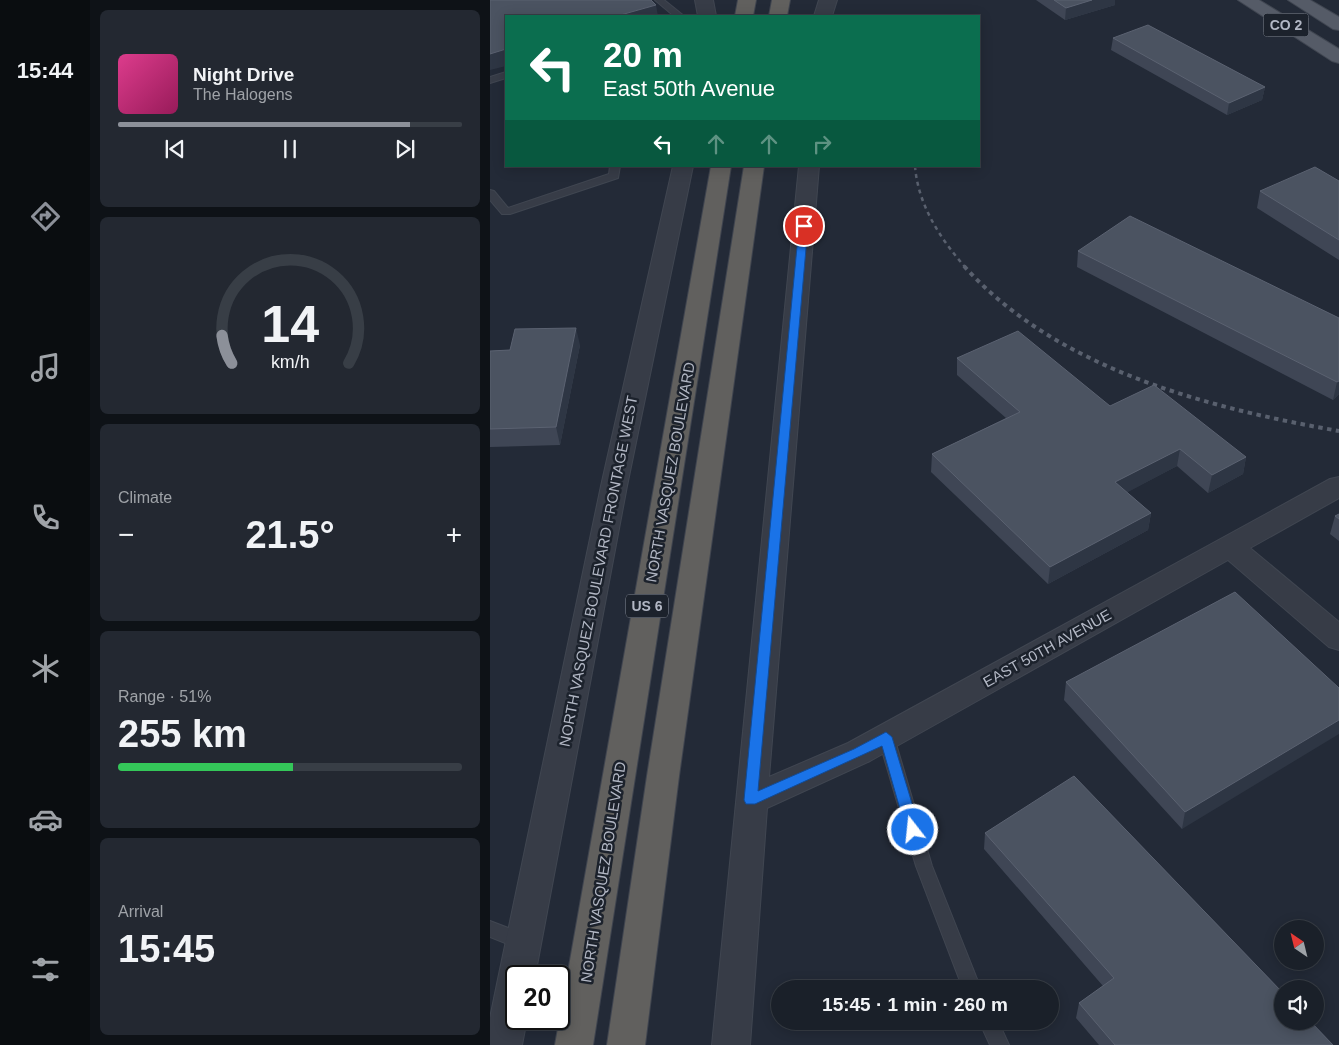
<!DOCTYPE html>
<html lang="en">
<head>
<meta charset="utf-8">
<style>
  :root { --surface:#1a2029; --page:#232831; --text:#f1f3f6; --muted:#9fa3a8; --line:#383e46; --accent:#8c9099 }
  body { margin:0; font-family:Arial,sans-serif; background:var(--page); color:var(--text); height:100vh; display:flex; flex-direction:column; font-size:19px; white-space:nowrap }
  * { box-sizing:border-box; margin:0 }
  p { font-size:16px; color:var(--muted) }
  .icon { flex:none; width:28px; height:28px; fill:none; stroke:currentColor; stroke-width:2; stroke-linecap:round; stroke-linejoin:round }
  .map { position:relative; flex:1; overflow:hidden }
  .side { display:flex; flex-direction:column; gap:10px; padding:10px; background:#0e1217; width:400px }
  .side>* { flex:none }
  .hud { position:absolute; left:15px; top:15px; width:475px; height:152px; border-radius:0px; box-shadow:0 2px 12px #0003,0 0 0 1px var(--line); background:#0b6e4f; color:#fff; overflow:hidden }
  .needle { width:32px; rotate:325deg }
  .buttons { position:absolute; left:784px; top:920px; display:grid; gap:10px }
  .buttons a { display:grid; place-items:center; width:50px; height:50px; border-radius:50%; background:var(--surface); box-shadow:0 2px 12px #0003,0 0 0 1px var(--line); font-size:25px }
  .speed { position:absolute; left:15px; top:965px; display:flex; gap:10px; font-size:25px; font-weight:700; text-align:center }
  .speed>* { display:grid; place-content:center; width:65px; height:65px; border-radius:50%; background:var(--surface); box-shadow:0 2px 12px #0003,0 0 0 1px var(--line); line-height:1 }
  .speed .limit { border:2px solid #111; border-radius:8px; background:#fff; color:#111 }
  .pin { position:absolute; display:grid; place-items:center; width:42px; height:42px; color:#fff; margin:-21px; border:2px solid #fff; border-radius:50%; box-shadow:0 1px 5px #0007 }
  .me { position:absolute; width:55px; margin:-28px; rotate:344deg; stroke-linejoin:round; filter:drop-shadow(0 0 4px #0008) }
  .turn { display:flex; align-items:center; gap:18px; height:105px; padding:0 15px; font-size:22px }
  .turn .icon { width:65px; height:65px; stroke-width:2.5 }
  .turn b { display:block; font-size:35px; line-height:42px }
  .lanes { display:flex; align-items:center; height:48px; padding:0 15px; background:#0003; justify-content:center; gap:25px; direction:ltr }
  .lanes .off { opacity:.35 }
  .big { font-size:38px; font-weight:700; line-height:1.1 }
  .side .widget { flex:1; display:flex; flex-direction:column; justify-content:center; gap:8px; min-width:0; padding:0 18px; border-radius:8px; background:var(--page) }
  .side .dial { align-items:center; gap:0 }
  .dial svg { height:130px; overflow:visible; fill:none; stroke:var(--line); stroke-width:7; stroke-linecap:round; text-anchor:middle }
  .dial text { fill:var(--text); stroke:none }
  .song { display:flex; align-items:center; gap:15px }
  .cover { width:60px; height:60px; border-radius:8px; background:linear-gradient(135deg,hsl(330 70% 55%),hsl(330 70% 35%)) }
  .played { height:5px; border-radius:2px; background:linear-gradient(90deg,var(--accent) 85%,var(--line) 85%) }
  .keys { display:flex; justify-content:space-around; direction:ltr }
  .heat { display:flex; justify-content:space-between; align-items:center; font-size:28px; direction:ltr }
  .charge { height:8px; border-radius:4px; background:linear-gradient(90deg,#34c759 51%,var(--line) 0) }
  .trip { position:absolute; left:281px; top:980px; width:288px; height:50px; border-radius:25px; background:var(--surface); box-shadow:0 2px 12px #0003,0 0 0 1px var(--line); font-weight:700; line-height:50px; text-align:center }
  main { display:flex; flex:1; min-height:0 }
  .menu { display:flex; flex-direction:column; width:90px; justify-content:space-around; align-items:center; background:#0a0d10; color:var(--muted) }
  .menu .icon { width:35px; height:35px }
  .menu .on { color:var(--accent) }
  .menu b { font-size:22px; color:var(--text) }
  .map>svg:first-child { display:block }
</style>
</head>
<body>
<main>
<nav class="menu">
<b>15:44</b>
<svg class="icon on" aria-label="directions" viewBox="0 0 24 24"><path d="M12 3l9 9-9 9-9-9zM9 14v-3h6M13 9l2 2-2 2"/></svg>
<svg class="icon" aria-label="music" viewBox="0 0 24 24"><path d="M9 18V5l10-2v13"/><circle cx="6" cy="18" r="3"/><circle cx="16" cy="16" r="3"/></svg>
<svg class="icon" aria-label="phone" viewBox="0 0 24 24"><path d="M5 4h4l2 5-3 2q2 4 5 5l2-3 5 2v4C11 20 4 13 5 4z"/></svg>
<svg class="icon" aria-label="climate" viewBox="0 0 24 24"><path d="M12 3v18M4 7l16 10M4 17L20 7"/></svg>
<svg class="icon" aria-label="car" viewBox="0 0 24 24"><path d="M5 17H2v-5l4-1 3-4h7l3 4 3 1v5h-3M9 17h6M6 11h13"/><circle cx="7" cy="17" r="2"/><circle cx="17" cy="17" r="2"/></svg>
<svg class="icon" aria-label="filters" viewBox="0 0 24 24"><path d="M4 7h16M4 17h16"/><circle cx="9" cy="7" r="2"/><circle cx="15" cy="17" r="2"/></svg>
</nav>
<section class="side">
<div class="widget">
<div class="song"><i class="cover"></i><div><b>Night Drive</b><p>The Halogens</p></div></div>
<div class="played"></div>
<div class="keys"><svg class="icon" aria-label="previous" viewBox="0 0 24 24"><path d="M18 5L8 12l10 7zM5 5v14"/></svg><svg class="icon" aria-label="pause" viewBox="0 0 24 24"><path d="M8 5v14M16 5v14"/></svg><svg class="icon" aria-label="next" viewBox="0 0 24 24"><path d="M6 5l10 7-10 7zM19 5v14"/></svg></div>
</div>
<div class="widget dial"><svg viewBox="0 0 100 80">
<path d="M14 69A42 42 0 1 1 86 69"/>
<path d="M14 69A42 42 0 0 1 8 52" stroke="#8c9099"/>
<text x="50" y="56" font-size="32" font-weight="700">14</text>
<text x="50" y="72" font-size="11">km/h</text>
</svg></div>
<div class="widget"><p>Climate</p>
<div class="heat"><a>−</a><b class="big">21.5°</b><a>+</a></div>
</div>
<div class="widget"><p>Range · 51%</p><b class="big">255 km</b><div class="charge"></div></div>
<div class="widget"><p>Arrival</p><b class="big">15:45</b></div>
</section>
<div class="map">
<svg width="849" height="1045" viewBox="0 0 849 1045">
  <rect width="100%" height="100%" fill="#232a37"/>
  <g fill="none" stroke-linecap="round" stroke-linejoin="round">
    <defs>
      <path id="service" d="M165,0H174L194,16H184Z
        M16,72V78L0,83V77Z
        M120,166H130L128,178L20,214H12L0,200V190L4,191L18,208L119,174Z
        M396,731L402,732L404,737L442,866L491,989H473L426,866L388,737L390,732Z
        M0,921L39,936L42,942L39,948L33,950L0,937Z
        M489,1021H508L519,1045H500Z"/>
      <path id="minor" d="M205,0H223L226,16H208Z
        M329,0H347L342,16H324Z
        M183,166H203L137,486L45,976H26V1019H37L32,1045H0V1018L8,979L111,486Z
        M309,166H329L279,777L358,743L840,479L849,477V498L760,548L849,622V650L839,647L738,560L380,761L277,808L260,1045H222Z"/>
      <path id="primary" d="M748,0H769L849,49V63L842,61Z
        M798,0H820L849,17V30L843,29Z"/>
      <path id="trunk" d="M248,0H266L263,16H245Z
        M282,0H300L297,16H279Z
        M221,166H241L103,1045H65Z
        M254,166H274L189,776L155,1045H117L157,776Z"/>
    </defs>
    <use href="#service" stroke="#404651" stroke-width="2"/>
    <use href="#minor" stroke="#404651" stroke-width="2"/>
    <use href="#primary" stroke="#404651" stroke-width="2"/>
    <use href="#trunk" stroke="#3f444f" stroke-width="2"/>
    <use href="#service" fill="#373c47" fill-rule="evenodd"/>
    <use href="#minor" fill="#373c47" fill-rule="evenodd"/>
    <use href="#primary" fill="#555b67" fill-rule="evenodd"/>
    <use href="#trunk" fill="#61605e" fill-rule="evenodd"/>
    <path stroke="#59606e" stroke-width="2.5" stroke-dasharray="4 4" stroke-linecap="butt" d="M425,166C428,205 450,238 475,267"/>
    <path stroke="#59606e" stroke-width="4" stroke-dasharray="4.5 4.5" stroke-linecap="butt" d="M474,266C566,369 718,408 849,431"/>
  </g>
  <path fill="#3f4655" d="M546,0H625V5L575,20Z
    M623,38L775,87L772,100L737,115L621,50Z
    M849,181V260L767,208L770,191Z
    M588,251L849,318V394L843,400L587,267Z
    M90,345L70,445L0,447V351L20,350Z
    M467,358L620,406L756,457L753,474L718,493L687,466L637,492L661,513L658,530L558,584L441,472L442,454L516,418L467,375Z
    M849,514V541L840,534L845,516Z
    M576,682L849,688L692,829L574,700Z
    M495,833L843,1045H609L586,1018L589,1003L613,986L494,849Z"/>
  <path fill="#2e3644" d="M602,0H625V5L575,20L576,8Z
    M166,5L168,16H127Z
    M16,49V66L0,70V54Z
    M775,87L772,100L737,115L739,103Z
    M86,328L90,345L70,445L66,427Z
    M849,381V394L843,400L847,382Z
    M690,449L687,466L623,500L625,482Z
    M756,457L753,474L718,493L722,475Z
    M661,513L658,530L558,584L560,567Z
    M849,720V734L692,829L695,812Z"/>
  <path fill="#4b5361" stroke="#5b6271" d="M0,0H161L166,5L127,16H16V49L0,54Z
    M564,0H602L576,8Z
    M658,25L775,87L739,103L623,38Z
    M825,167L849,181V240L770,191Z
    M640,216L849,318V381L847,382L588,251Z
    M86,328L66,427L0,429V351L20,350L25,329Z
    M528,331L620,406L664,385L756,457L722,475L690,449L625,482L661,513L560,567L442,454L530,412L467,358Z
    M849,514V519L845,516Z
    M745,592L849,688V720L695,812L576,682Z
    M584,776L792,992V1021H820L843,1045H625L589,1003L624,978L495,833Z"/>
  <path fill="#1a73e8" stroke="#114b97" d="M314,223L318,226L268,791L364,749L396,732L402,737L430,830L428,834H418L416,830L392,746L265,804H256L254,800L309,226Z"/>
  <g text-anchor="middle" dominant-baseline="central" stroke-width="5" stroke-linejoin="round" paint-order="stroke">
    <g fill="#1c222c" stroke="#858a96" stroke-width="1">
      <rect x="773.5" y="13.5" width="45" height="23" rx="4"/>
      <rect x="136" y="594.5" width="42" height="23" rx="4"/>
    </g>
    <g font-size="14" font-weight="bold" fill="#b2b7c4">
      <text x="796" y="25">CO 2</text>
      <text x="157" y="606">US 6</text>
    </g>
    <g font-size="15" fill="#b2b7c4" stroke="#1c222c">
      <text transform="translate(180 472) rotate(-80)">NORTH VASQUEZ BOULEVARD</text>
      <text transform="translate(108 571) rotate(-79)">NORTH VASQUEZ BOULEVARD FRONTAGE WEST</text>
      <text transform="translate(557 648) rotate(-29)">EAST 50TH AVENUE</text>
      <text transform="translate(113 872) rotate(-81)">NORTH VASQUEZ BOULEVARD</text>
    </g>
  </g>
</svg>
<div class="buttons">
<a><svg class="needle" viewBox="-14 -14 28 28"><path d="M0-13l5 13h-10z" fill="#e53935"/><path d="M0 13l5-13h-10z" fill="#9fa3a8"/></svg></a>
<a><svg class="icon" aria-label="sound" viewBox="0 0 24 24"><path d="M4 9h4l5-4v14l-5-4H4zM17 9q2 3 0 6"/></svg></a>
</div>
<div class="speed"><div class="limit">20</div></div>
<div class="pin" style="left:314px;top:226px;background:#d93025"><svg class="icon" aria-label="arrive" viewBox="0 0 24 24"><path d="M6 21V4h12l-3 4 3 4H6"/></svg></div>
<svg class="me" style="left:423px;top:830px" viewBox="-20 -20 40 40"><circle r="17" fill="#1a73e8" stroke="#fff" stroke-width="3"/><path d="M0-11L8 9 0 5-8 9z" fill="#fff"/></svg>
<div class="trip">15:45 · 1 min · 260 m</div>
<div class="hud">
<div class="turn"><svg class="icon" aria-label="left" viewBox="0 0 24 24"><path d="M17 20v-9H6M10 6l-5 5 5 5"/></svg><div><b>20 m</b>East 50th Avenue</div></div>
<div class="lanes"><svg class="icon" aria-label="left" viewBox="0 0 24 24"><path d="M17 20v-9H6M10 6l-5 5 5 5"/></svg><svg class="icon off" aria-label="ahead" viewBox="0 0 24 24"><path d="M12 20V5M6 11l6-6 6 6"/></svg><svg class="icon off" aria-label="ahead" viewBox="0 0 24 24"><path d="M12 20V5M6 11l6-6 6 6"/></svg><svg class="icon off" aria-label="right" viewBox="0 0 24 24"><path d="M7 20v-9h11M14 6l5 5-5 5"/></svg></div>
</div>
</div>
</main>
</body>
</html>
